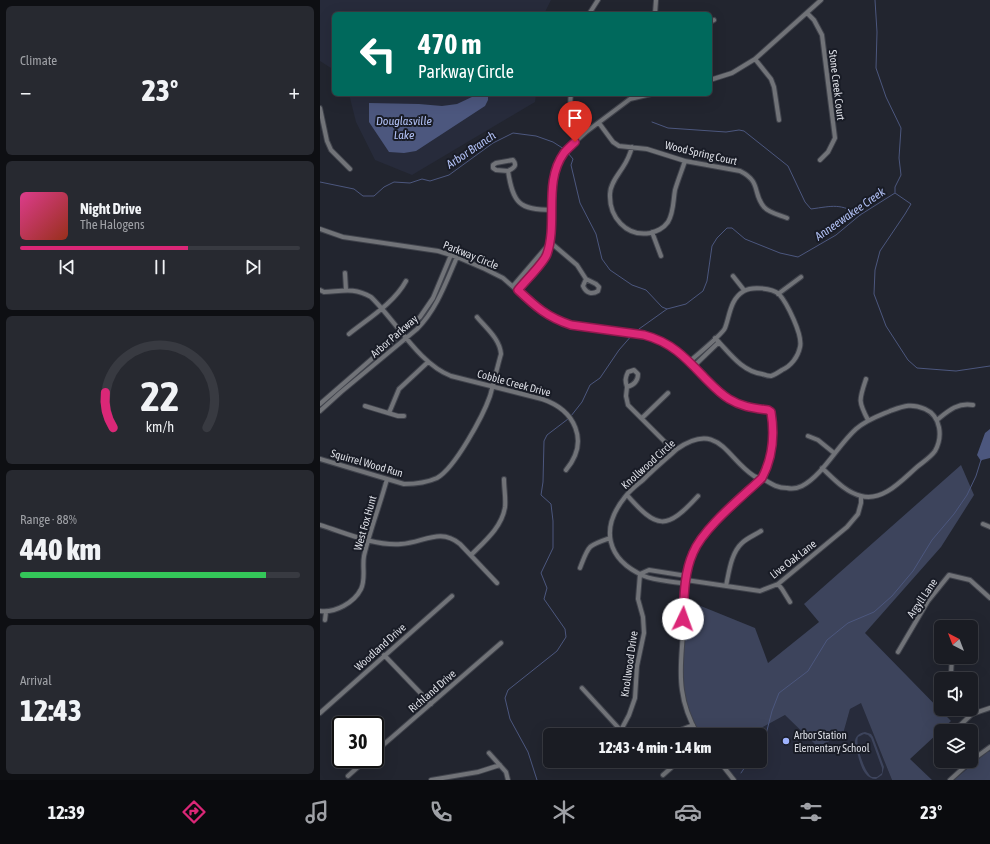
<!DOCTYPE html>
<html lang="en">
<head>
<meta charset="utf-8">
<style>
  :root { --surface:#1a1c23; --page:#272930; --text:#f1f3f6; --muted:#9fa1a6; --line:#383a41; --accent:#db2777 }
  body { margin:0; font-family:"Asap Condensed",sans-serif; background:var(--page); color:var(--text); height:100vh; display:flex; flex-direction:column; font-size:15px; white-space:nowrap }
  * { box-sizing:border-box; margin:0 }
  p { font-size:13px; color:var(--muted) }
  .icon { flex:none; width:22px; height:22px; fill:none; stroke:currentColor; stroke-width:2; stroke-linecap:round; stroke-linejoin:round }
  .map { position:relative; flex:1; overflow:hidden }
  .drawer { display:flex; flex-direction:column; gap:6px; padding:6px; background:#0e0f13; width:320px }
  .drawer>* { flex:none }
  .banner { position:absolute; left:12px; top:12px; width:380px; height:84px; border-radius:6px; box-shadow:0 4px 16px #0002,0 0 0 1px var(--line); background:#00695c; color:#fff; overflow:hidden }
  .needle { width:26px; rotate:318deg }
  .controls { position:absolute; left:614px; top:620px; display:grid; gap:8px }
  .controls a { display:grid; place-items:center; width:44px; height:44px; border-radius:6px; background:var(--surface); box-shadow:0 4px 16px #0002,0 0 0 1px var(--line); font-size:20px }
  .speed { position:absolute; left:12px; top:716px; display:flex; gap:8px; font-size:20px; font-weight:700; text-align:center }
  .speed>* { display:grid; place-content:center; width:52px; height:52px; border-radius:50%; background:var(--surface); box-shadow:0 4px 16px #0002,0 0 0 1px var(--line); line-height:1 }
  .speed .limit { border:2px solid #111; border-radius:6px; background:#fff; color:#111 }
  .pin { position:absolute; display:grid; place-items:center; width:34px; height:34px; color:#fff; margin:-41px -17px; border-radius:50% 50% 50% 0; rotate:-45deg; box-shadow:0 0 4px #0007 }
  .pin .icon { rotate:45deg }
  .me { position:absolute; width:44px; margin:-22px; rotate:3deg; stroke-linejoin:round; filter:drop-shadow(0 0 3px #0008) }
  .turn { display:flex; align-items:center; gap:14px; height:84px; padding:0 20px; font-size:18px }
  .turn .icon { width:52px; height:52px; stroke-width:2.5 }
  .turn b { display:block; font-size:28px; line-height:34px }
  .big { font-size:30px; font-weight:800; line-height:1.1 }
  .drawer .card { flex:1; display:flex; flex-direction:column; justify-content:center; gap:6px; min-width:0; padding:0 14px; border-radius:6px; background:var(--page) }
  .drawer .dial { align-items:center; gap:0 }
  .dial svg { height:104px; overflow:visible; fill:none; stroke:var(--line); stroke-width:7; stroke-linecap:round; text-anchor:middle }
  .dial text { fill:var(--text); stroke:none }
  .song { display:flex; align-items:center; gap:12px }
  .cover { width:48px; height:48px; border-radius:6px; background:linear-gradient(135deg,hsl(330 70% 55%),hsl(10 70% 35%)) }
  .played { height:4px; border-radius:2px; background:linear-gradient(90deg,var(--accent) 60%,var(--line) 60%) }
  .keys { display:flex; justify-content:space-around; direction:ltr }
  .heat { display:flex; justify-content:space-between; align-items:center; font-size:22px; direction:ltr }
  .charge { height:6px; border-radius:3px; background:linear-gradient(90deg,#34c759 88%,var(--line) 0) }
  .trip { position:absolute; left:223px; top:728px; width:224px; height:40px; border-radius:6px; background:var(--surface); box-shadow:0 4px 16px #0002,0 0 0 1px var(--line); font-weight:800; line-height:40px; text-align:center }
  .dock { display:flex; height:64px; justify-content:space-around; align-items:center; background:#0a0b0e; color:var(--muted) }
  .dock .icon { width:28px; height:28px }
  .dock .current { color:var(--accent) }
  .dock b { font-size:18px; color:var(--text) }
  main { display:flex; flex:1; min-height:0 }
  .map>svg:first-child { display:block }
</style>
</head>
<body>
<main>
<section class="drawer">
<div class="card"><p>Climate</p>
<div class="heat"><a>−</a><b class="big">23°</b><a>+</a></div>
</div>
<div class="card">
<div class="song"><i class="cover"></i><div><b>Night Drive</b><p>The Halogens</p></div></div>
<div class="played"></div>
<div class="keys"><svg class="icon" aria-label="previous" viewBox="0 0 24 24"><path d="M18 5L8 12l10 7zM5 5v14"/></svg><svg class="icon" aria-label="pause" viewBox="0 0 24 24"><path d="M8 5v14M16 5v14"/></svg><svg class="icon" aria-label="next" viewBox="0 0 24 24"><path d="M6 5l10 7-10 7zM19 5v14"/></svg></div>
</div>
<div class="card dial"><svg viewBox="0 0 100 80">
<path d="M14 69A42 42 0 1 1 86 69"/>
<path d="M14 69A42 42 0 0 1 8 42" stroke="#db2777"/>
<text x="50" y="56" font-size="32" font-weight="700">22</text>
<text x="50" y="72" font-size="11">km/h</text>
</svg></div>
<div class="card"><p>Range · 88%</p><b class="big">440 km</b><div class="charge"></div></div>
<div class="card"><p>Arrival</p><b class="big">12:43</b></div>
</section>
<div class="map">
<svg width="670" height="780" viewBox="0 0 670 780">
  <rect width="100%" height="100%" fill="#22252f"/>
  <path fill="#272b3b" d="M0,0H231L224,14H14V70L0,61Z
    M29,94H216L215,102L92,175L55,160L36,122Z
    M541,702L572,780H414L399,761H440V735H428L465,715L523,734L530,709Z"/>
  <path fill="#3d445c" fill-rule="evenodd" d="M641,465L654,495L621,547L545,633L631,721L590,759L612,780H572L541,703L530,709L523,734L498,747L465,715L428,735H377L364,698L359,667L363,641L366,600L435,628L448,663L499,622L484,604Z
    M545,732L551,734L553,737L564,767L562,775L556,779C541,779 539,756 535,745C534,738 538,733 545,732ZM544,734L548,735L551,738L562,768V773L557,777H552C545,774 535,744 538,737Z
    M670,751V780H634L667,752Z"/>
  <path fill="#4c577e" d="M163,94L168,95V100L165,106L96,151L84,153L69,152L49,122V103L99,104L122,106L137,104L154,96Z
    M670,429V458L662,460L661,461L657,455L665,433Z"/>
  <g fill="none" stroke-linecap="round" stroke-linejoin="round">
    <path stroke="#4c577e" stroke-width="1" d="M555,0L557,32L556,68L566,97L581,128L579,158L581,175L575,187V192
      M332,122L348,128L406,132L419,130L424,131L468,166L485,202L491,209C513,206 520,203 540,215
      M248,153L253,159L251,165L260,203L276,234L282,259L290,270L312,285L326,290L342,307L347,309L366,304L383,291L387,281L392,246L397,238L407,228H412L425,239L460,253L478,257L516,235L540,215L575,193
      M0,182L34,189L43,196H54L64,187L74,182L90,183L102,179L110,181L129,175L173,143L193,133L216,136L233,142L244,149
      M575,193L591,204L585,214L560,251L555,270L554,294L566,326L588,360L597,368L636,371L670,366
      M319,329L347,309
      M251,416L262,402L270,385L280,378L299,350L313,334
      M440,745L445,738L452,711L459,693L488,671L507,640L528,623L554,612L572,596L593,571L612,540L634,514L647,495L656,476L661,460
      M421,773L429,761
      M217,780L208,752L190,719L185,698L188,690L237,651L246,637L245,629L224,599L227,588L221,573L233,548V521L231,504L221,495L223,482L224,441L227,435L248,419"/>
    <defs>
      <path id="minor" d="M487,13L494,20L502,35L515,138L508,152L500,160
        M269,14L278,0
        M335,14L336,0
        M390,22L394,20
        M435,59L451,79L454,87L459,120
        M390,80L412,73L435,59L501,0
        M251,94C248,114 255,118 266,132
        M0,108L7,141L11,150L30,169
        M279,123L293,142L299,146L327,149L365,161L420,171C442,182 432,193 444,207C449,213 460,215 467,218
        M312,147C310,154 307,161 303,167C298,175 290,184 290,194C289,217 306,237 330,233C337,231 343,229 348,222C354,212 353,201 355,190C358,180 362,170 365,161
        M188,171L176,170L173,168V165L176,163L193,160C198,166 193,168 188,171C193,203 199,210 232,210
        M0,229L23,237L118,251L137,257L165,269L183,278L216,307L229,317L251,325L324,335C368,346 375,378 409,399C417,404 426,407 435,409C441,409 446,409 450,411C456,435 453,457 442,478C421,498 395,518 379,541C362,566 364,603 363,632C362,651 359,670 362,690C364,706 370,721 378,735
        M332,232L341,256
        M230,242L257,265L266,279L276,284L279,287L278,291C272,295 266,293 263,286L266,279
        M25,273L26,290
        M413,276L424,290
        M193,286L229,244
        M0,290L4,292C23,291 34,287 51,297C76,321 99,364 131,376L222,399C255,410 270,441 246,470
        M198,290L226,257L230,242L232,191L236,167L244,152L266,132L310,99L331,94
        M458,294L481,277
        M29,334C49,318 74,303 86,281
        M370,361C376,356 403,333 405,328C410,315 410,299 424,291C432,286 452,288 459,294C467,303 483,335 480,347C478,357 471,366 462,370C459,372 454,375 451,376C449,376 445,375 442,374C421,371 409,352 395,338
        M374,366L399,342
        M314,370L318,374C318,381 314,385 307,387C305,381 305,378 308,372Z
        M546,379C539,400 538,401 548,420
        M307,387L306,396L308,405L354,451
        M0,404L100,317L113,298L131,255
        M45,406L78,416H84
        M0,411L21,392L97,329C117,309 126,282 137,257
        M69,413L79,389L108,362
        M322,418L348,393
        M617,420C628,411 638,402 653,405
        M488,436L498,440L514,453
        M0,459L84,484C95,484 106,483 117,478C135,468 163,416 170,396C174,382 177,368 181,354C180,339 166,328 157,317
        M307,495C337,529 346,531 378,496
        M663,524L670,527
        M0,525C26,533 54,546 81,544C103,543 120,527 140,544L177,583
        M151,555C165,541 182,527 185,507C186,498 184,489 184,479
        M260,568C269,545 267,546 290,538
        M320,574L329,570L367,576
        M366,580L440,591L458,584L527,527L538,514L541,503V496
        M366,584C353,581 335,581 324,576C286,559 280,528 305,497C310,490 317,485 323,480C334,469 346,459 357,449C399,420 406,458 434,476C437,478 442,478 445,480C453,485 458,488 467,488C472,489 478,488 482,486C503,475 518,445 536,429C546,420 558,416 570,411C584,406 591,403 605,409C621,416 623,437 615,451C611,457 603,462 597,467C582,480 563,502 541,496C525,492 513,478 502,468
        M458,584L462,589L470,602
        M406,586C409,572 411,553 422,543C427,538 435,535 441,531
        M0,611C15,613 34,603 41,589C46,579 42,567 44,556C50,530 60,505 67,479
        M5,620L6,612
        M578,652L608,601L629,575L650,580L670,598
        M64,655L111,704
        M632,657L631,674L632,679
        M262,688L305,735
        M0,713L132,596
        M301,730L309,715L315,698L317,666L324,633L323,617L318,599L320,574
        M634,731L652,714L670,708
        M348,735L373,725
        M616,750L621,743
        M55,752L181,643
        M169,753L186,772L188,780
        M399,761L414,780
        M651,761L670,747
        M343,775L351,768L352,761
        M28,776L47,759
        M111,780L158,772L180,765
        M630,780L651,761"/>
    </defs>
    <use href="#minor" stroke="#40434c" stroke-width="6"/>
    <use href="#minor" stroke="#717378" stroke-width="4"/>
  </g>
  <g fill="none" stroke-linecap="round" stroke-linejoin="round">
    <defs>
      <path id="route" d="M255,142C252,145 247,149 244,153C223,182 238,222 227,254C224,263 204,282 198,290C216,307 227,317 251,325L324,335C351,342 365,357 384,377C392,385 399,393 409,399C422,407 434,408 448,410L451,412C455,436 453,457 442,478C422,497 383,528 373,553C364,573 364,597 363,619"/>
    </defs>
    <use href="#route" stroke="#8e194d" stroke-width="10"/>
    <use href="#route" stroke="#db2777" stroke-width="7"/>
  </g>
  <circle fill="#9fb3fd" stroke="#191c26" stroke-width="1.5" cx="466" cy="741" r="4"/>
  <g text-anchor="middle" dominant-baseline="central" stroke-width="4" stroke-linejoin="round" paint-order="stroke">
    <g font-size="11" fill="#dddfe6" stroke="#191c26">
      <text transform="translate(517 85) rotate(83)">Stone Creek Court</text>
      <text transform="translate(381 153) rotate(13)">Wood Spring Court</text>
      <text transform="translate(151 255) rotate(22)">Parkway Circle</text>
      <text transform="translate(74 336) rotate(-41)">Arbor Parkway</text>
      <text transform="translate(194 383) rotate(15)">Cobble Creek Drive</text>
      <text transform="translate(47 463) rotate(16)">Squirrel Wood Run</text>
      <text transform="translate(328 464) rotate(-42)">Knollwood Circle</text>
      <text transform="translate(45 523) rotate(-74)">West Fox Hunt</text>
      <text transform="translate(473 559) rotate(-38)">Live Oak Lane</text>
      <text transform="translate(602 598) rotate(-56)">Argyll Lane</text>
      <text transform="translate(60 647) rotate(-42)">Woodland Drive</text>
      <text transform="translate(309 664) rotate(-82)">Knollwood Drive</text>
      <text transform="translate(112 691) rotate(-41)">Richland Drive</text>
    </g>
    <g font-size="11" fill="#dddfe6" stroke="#191c26" text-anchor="start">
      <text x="474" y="735">Arbor Station<tspan x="474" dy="13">Elementary School</tspan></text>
    </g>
    <g font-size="12" font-style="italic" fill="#b1c0f4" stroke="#191c26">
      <text x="84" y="121">Douglasville<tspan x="84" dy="14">Lake</tspan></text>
      <text transform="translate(151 150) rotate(-34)">Arbor Branch</text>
      <text transform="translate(530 214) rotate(-35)">Anneewakee Creek</text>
    </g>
  </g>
</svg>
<div class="controls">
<a><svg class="needle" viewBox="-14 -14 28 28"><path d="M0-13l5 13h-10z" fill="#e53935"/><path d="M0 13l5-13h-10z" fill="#9fa1a6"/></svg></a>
<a><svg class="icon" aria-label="sound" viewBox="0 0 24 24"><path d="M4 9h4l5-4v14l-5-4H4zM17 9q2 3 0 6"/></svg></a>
<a><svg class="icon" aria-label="layers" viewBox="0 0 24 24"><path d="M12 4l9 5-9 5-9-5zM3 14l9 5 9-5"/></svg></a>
</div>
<div class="speed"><div class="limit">30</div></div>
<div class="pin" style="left:255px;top:142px;background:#d93025"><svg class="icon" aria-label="arrive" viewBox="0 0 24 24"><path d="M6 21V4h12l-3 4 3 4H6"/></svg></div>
<svg class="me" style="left:363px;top:619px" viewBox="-20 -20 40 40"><circle r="19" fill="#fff"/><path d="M0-13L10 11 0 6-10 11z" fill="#db2777"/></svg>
<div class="trip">12:43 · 4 min · 1.4 km</div>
<div class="banner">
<div class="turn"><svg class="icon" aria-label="left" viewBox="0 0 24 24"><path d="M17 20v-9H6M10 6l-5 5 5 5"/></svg><div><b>470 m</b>Parkway Circle</div></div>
</div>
</div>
</main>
<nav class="dock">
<b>12:39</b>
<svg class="icon current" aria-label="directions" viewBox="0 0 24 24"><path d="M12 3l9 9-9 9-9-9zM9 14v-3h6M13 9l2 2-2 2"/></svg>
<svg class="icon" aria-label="music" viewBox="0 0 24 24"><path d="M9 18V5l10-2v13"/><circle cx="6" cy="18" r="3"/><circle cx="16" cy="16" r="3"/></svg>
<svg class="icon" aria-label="phone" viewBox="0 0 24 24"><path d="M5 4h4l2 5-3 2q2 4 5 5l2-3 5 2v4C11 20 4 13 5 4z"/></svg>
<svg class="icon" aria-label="climate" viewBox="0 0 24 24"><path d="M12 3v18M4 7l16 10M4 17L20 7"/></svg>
<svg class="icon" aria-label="car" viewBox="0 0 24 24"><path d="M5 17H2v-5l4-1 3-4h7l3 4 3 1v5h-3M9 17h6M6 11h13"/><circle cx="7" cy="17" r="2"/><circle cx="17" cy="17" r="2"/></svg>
<svg class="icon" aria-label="filters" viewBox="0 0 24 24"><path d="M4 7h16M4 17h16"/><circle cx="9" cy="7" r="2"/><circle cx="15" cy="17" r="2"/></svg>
<b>23°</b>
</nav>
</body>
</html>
